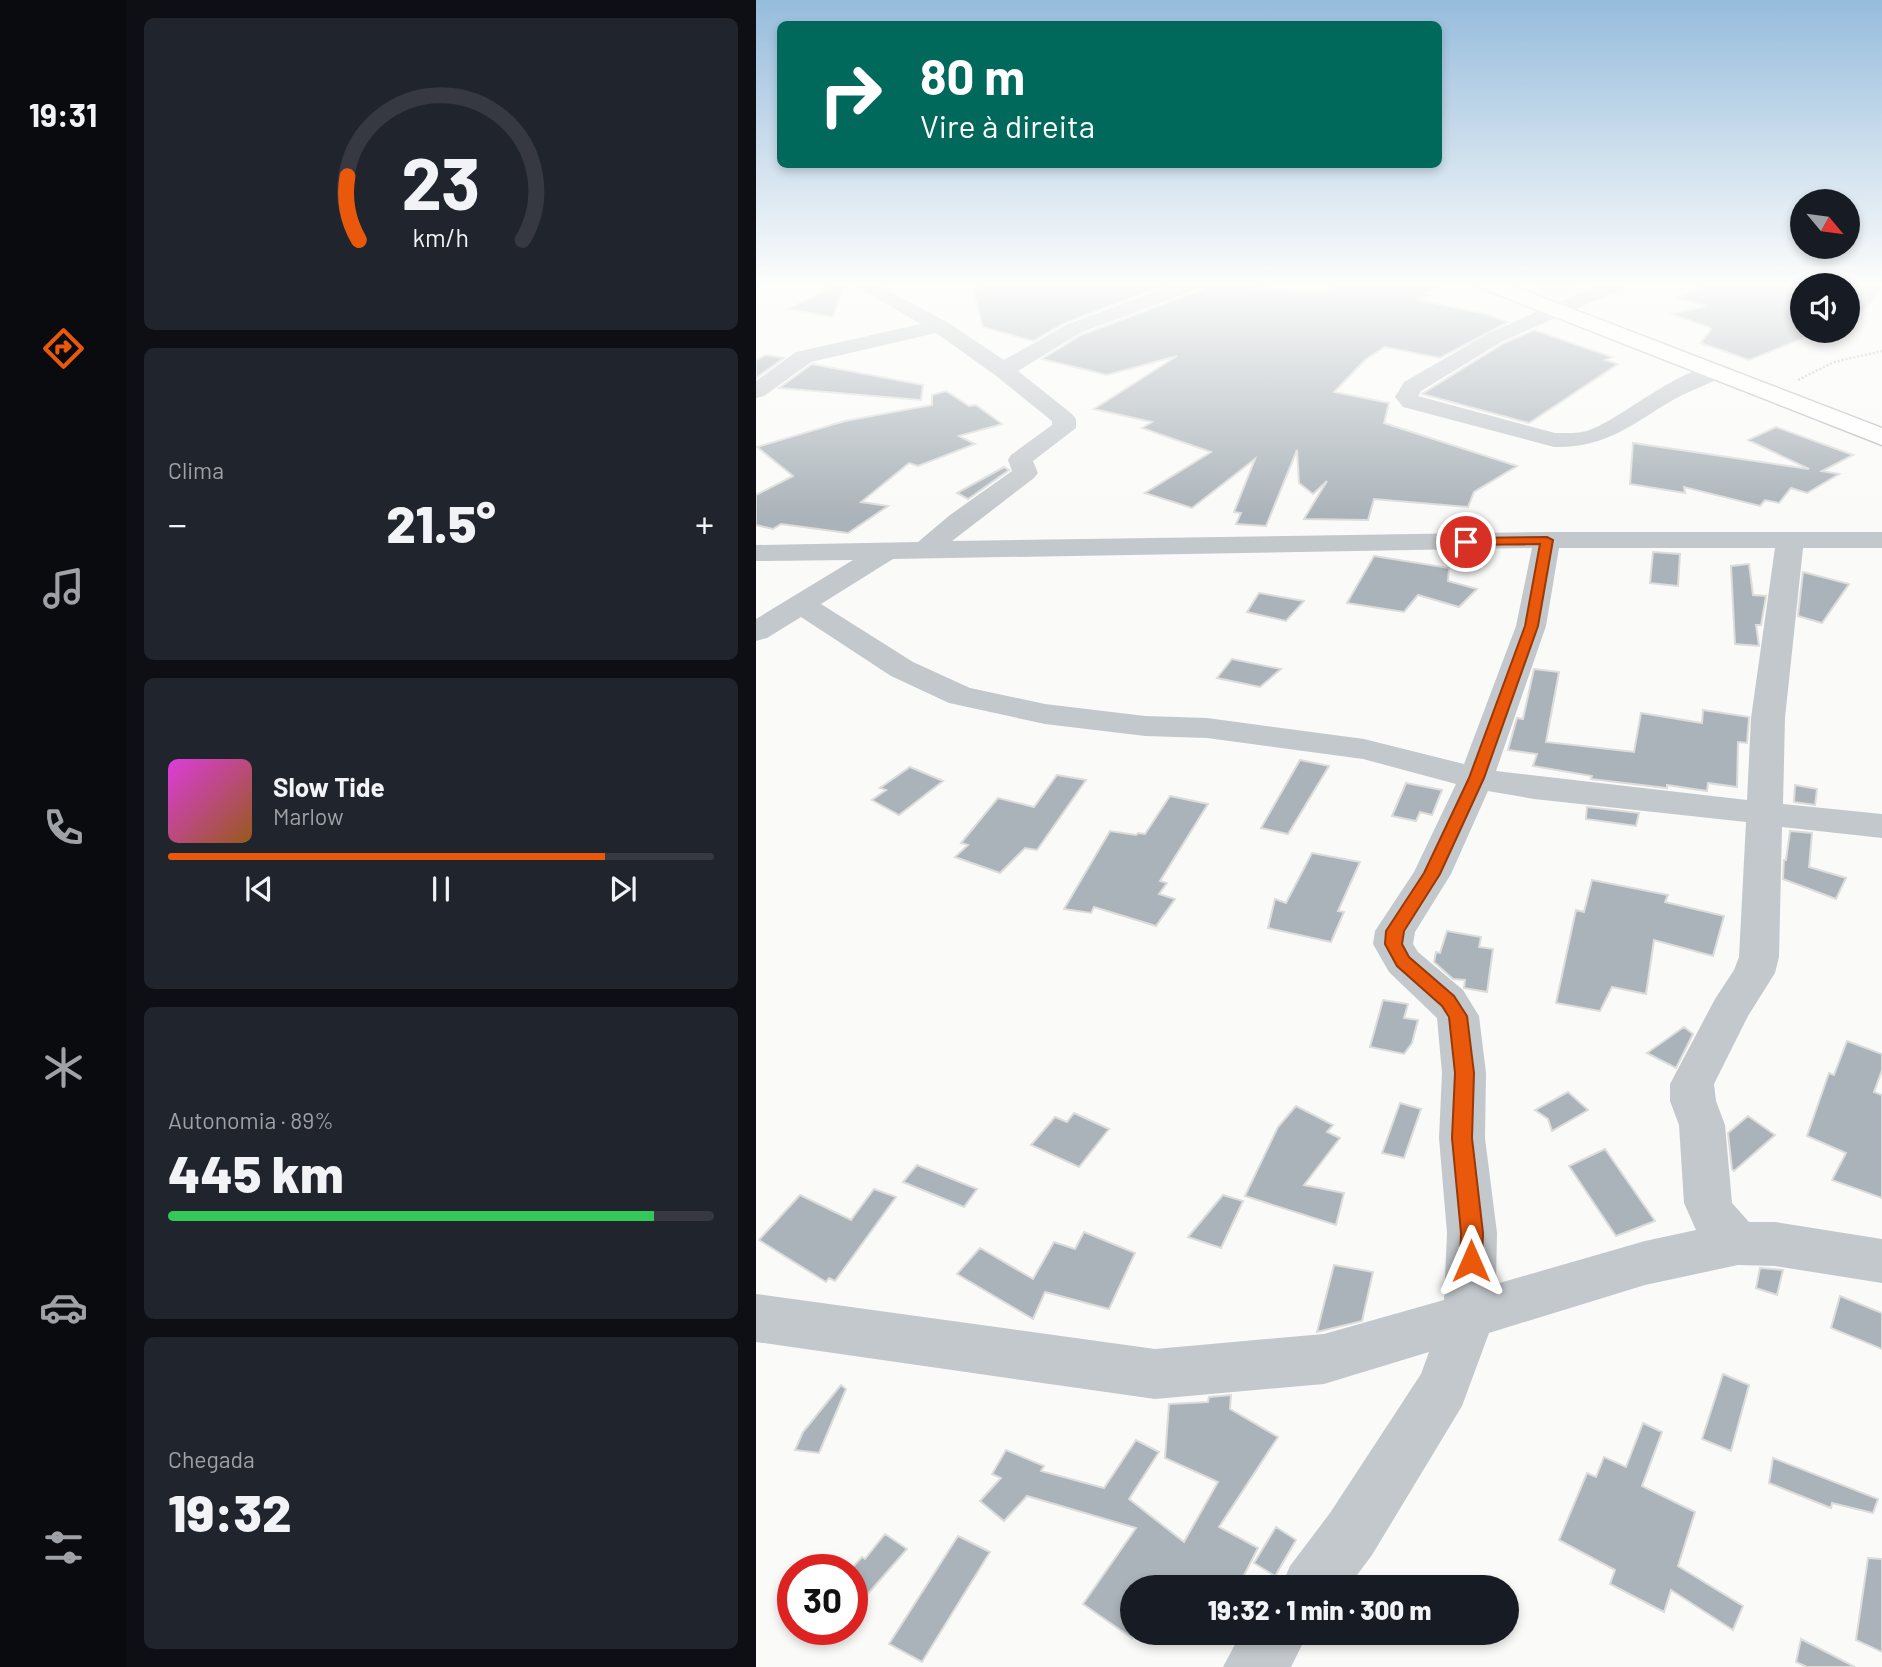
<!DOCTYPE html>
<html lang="pt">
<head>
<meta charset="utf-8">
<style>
  :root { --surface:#171b24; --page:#20242c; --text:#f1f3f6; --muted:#9ea1a6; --line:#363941; --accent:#ea580c }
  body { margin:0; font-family:Barlow,sans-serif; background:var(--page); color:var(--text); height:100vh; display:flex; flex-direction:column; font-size:26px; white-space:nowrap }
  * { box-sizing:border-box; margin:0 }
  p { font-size:23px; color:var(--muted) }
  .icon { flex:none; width:38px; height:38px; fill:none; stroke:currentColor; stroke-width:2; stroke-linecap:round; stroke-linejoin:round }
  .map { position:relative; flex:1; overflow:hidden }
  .sheet { display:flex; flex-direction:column; gap:18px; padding:18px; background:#0d0f14; width:630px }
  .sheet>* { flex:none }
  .guide { position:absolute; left:21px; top:21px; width:665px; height:147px; border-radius:10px; box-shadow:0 4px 10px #0003; background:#00695c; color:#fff; overflow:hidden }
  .needle { width:46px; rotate:119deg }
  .controls { position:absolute; left:1034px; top:189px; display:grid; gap:14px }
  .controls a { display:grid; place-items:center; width:70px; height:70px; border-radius:50%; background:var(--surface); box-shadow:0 4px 10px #0003; font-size:35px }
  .speed { position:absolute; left:21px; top:1554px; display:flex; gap:14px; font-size:35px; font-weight:700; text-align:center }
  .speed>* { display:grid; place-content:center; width:91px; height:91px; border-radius:50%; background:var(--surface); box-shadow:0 4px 10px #0003; line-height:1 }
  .speed .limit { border:10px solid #d22; background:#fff; color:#111 }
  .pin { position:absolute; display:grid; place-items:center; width:60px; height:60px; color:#fff; margin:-30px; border:4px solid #fff; border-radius:50%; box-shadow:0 2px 7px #0007 }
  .me { position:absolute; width:77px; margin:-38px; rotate:0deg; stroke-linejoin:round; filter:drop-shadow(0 0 5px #0008) }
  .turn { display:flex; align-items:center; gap:24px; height:147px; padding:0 28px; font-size:32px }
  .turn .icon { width:91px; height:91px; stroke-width:2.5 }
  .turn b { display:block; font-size:49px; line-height:60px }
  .big { font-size:52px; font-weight:800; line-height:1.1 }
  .sheet .card { flex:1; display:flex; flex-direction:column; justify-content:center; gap:10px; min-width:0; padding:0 24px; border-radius:10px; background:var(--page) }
  .sheet .dial { align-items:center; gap:0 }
  .dial svg { height:182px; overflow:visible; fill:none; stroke:var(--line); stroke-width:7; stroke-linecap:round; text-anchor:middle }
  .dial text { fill:var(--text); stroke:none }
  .song { display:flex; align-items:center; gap:21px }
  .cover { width:84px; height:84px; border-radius:10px; background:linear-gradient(135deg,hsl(300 70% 55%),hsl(30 70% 35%)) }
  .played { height:7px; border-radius:4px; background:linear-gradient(90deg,var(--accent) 80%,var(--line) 80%) }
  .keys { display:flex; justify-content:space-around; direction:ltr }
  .heat { display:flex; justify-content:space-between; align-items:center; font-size:38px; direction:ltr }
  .charge { height:10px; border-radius:5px; background:linear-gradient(90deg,#34c759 89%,var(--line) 0) }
  .trip { position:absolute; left:364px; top:1575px; width:399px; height:70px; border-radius:35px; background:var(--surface); box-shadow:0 4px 10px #0003; font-weight:800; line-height:70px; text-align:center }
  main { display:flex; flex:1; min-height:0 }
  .tab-bar { display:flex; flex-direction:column; width:126px; justify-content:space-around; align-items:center; background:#090b0e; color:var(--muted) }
  .tab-bar .icon { width:49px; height:49px }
  .tab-bar .current { color:var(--accent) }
  .tab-bar b { font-size:32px; color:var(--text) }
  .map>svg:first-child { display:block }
</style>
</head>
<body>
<main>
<nav class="tab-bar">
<b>19:31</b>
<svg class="icon current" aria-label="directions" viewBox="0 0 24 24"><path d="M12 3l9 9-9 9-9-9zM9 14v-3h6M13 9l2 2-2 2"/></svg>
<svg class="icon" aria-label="music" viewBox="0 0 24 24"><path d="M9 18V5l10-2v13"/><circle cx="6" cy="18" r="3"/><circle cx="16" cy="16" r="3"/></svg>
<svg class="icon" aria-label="phone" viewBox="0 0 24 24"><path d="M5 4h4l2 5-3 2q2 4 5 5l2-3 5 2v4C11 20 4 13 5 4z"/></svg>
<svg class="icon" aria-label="climate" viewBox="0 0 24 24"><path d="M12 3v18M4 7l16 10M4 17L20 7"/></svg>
<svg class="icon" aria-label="car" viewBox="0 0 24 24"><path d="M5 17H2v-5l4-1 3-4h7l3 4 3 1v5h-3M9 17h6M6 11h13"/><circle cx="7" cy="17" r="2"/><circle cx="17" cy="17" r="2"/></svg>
<svg class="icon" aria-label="filters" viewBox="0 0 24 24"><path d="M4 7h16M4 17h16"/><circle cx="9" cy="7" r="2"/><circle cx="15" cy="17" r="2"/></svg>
</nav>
<section class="sheet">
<div class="card dial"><svg viewBox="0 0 100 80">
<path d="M14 69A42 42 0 1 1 86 69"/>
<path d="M14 69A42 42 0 0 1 9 41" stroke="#ea580c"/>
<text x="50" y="56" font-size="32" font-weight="700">23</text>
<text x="50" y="72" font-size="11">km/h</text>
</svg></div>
<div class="card"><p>Clima</p>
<div class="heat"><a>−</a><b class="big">21.5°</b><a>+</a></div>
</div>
<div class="card">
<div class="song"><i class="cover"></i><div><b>Slow Tide</b><p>Marlow</p></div></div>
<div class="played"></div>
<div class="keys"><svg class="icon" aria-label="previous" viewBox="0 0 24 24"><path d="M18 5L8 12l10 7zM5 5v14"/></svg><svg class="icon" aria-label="pause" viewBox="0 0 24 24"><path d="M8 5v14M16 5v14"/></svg><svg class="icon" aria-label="next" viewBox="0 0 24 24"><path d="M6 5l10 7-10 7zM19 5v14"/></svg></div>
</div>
<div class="card"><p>Autonomia · 89%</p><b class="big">445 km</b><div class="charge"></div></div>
<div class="card"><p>Chegada</p><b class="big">19:32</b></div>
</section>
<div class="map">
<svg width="1126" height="1667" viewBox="0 0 1126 1667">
  <rect width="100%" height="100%" fill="#fafaf8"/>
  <path fill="#e8e9e9" d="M765,283H837L799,296Z"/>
  <path fill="#aab3b9" stroke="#dcdcda" stroke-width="2" d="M83,283H89L77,317L32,309Z
    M242,283H413L309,323L277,341L227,327L217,290Z
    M451,283H498L493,287L569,292L584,283H690L669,293L675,295L662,300L730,314L752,322L684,358L629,347L610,359L578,392L633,403L628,423L761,466L718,492L712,507L618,499L612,520L548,519L571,481L557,494L543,483L541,450L510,526L480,524L485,513L478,512L499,459L436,508L389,493L455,452L386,428L396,422L338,409L421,356L351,375L286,359L325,335L448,289Z
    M957,283H1126V289L1106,312L1092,313V285H1046V331H1070L1059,339L1050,337L993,360L945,343L955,329L953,327L915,314L951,306L920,298Z
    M778,330L856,357L849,360L862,364L773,423L666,394L748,343Z
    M10,355L28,358L0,378V360Z
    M56,364L167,385L165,400L23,388Z
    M190,391L213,406L220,405L246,424L203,436L219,444L162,466L153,463L105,502L132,506L92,533L25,524L17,529L0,525V495L37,476L1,447L89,421L176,405V395Z
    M1020,427L1097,455L1066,471L1083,474L1051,493L1035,488L1023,503L1009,500L1004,506L928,487L929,493L874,484L877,443L1053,469L992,440Z
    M248,467L253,470L212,499L201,493Z
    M897,552L924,554L922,586L894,583Z
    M618,556L693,568L692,581L721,589L703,607L662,595L648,612L591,603Z
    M993,564L997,595L1010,596L1005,625H1000L1003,646L979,644L975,566Z
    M1047,572L1093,584L1066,623L1042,616Z
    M503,593L548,601L530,621L491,612Z
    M476,659L525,669L504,687L461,678Z
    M778,669L803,672L790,742L878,752L885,713L946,723L947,710L993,717L991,743L982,742L981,787L952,783L951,791L911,785V788L835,779L836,776L777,766L781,754L752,750L761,718L767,719Z
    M544,760L573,766L532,834L505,828Z
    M154,767L187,781L143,815L116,800L130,790L124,788Z
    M301,775L330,780L281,850L269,848L244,873L199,857L212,845L205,843L242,798L278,807Z
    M650,783L686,790L676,815L664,812L660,821L636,816Z
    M1039,785L1061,789L1059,805L1038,802Z
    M414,796L452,804L404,881L411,883L403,894L419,899L400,926L338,907L335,913L308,909L354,831L380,835L382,833L389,834Z
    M831,807L883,813L880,826L830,819Z
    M1034,831L1056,833L1053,867L1090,878L1080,899L1027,879L1028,860H1030Z
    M556,853L604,862L582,911L588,912L575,942L512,928L519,899L530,903Z
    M836,880L912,895L909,902L968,916L957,956L898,940L890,994L856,987L844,1011L800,1003L820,910L828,912Z
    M691,931L725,937L723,947L737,949L731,992L708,988L709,980L697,979L678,962L680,952L684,953Z
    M627,1000L652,1004L648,1018L662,1020L656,1043L648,1054L614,1047Z
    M928,1027L937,1034L920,1068L891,1053Z
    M1091,1041L1126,1054V1070L1118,1092L1126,1095V1198L1076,1180L1090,1153L1051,1136L1073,1073L1078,1075Z
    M812,1092L832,1110L796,1131L792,1119L779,1110Z
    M644,1103L665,1109L648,1158L626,1153Z
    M540,1106L577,1125L571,1132L584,1138L548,1185L588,1193L580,1225L489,1196L522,1127Z
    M318,1113L353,1129L323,1167L275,1145L299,1117L311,1122Z
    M992,1116L1019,1135L978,1171L976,1169L972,1133Z
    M849,1149L899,1221L860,1236L813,1166Z
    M161,1165L221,1189L208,1207L147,1182Z
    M118,1189L140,1197L79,1281L73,1278L70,1282L3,1240L44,1195L95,1220Z
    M467,1195L487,1201L465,1248L432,1237Z
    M328,1232L379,1253L353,1309L289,1292L277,1319L201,1274L224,1248L277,1279L298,1242L319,1249Z
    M578,1265L617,1272L606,1321L561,1332Z
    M1004,1268L1027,1270L1021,1295L1000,1288Z
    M1084,1296L1126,1313V1349L1075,1328Z
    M967,1374L993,1385L975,1451L946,1439Z
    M85,1385L90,1389L63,1453L39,1450L47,1432Z
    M475,1395L474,1409L522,1437L463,1527L502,1548L482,1587H376V1638L327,1604L380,1528L271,1496L248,1521L224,1501L245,1478L236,1474L250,1450L288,1466L285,1471L348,1488L380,1440L403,1452L373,1499L428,1542L462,1482L409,1458L413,1404L452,1402L453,1397Z
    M887,1423L906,1432L886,1486L939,1512L922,1566L987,1606L977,1630L915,1590L908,1612L854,1584L859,1570L803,1540L831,1473L840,1477L848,1457L870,1467Z
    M1017,1458L1122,1499L1117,1513L1076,1503L1075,1508L1013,1483Z
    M520,1527L540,1540L519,1576L498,1563Z
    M129,1534L151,1549L96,1612V1568L106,1557L109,1559Z
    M202,1536L234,1552L166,1662L133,1644Z
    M1112,1558L1126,1559V1652L1100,1640Z
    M1045,1639L1099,1667H1051L1040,1662Z"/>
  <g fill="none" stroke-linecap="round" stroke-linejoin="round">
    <defs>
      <path id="major" d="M720,283H749L1126,428V445L723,287Z"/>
    </defs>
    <use href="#major" stroke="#b5babe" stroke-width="3"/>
    <path stroke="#bbbfc2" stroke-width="2.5" stroke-dasharray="2 2" stroke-linecap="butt" d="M1042,380L1078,362L1126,351"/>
    <path fill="#c3c8cc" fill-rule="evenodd" d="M94,283H118L191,322L248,360L310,325L421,283H449L447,287L324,333L262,371L316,414L320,419V428L277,461L282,473L278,478L196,541L791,532H1126V548H1047L1029,718L1027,804L1126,814V838L1026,827L1023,957L1019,973L992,1016L958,1084L960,1101L969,1125L976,1203L993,1222H1019L1126,1239V1283L1019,1266L982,1265L889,1285L733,1333L706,1406L616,1555L592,1587H525L534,1566L574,1513L665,1374L673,1352L568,1384L399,1399L0,1342V1294L399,1349L568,1334L688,1300L691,1233L683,1138L686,1073L681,1018L633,972L617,944L619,931L658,872L700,784L607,759L451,738L389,736L289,724L193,703L135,676L45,617L11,638L0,641V619L97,560L0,561V545L162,542L194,515L256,471L252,460L255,455L296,425V421L239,375L180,333L55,362L8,396L0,398V381L40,352L165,324ZM776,548L760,626L708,764L608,739L451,718L389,716L289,704L214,688L157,662L65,604L137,559ZM803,548H1019L995,718L991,800L740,771L790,626ZM732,791L778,799L990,822L983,957L978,970L959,999L914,1084V1101L923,1125L928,1203L940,1230L889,1241L740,1284L741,1233L729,1138L730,1073L723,1016L707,990L662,952L657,944L659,932L695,874Z
      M846,283H872L870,287L747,341L665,391L662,396L799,433C811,433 824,434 836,429C868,417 934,359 966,367L969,372L966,377C950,385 933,391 917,400C874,425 851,448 798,447L647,407L639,397L648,382L733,333Z
      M485,1633H552L535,1667H467Z"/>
    <use href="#major" fill="#fff" fill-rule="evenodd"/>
  </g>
  <linearGradient id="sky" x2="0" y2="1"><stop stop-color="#96bcdc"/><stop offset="0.55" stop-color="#fdfdfc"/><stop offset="1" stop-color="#fdfdfc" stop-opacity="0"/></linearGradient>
  <rect width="1126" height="517" fill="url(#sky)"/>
  <path fill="#ea580c" stroke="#983908" stroke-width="2" d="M791,537L797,540L782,626L728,778L684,874L648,931L646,944L653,957L698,996L711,1016L718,1073L716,1138L727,1233L726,1261L723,1268L715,1271L707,1268L704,1261L705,1233L696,1138L699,1073L693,1017L686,1006L641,966L629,944L630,931L668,873L713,778L769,626L784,544L710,545L704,542L710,538Z"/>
</svg>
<div class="controls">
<a><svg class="needle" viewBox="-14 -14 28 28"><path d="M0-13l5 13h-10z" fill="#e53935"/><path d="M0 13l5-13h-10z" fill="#9ea1a6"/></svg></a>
<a><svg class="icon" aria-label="sound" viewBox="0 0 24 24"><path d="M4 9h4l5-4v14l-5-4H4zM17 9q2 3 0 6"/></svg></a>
</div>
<div class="speed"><div class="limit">30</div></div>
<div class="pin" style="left:710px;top:542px;background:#d93025"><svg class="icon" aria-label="arrive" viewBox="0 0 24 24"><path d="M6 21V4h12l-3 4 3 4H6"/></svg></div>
<svg class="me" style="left:715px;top:1261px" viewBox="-20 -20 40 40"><path d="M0-17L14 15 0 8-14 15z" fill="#ea580c" stroke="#fff" stroke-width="4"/></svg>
<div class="trip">19:32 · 1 min · 300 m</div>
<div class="guide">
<div class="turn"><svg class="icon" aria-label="right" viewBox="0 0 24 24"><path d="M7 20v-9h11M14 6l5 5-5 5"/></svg><div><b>80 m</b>Vire à direita</div></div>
</div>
</div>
</main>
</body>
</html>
